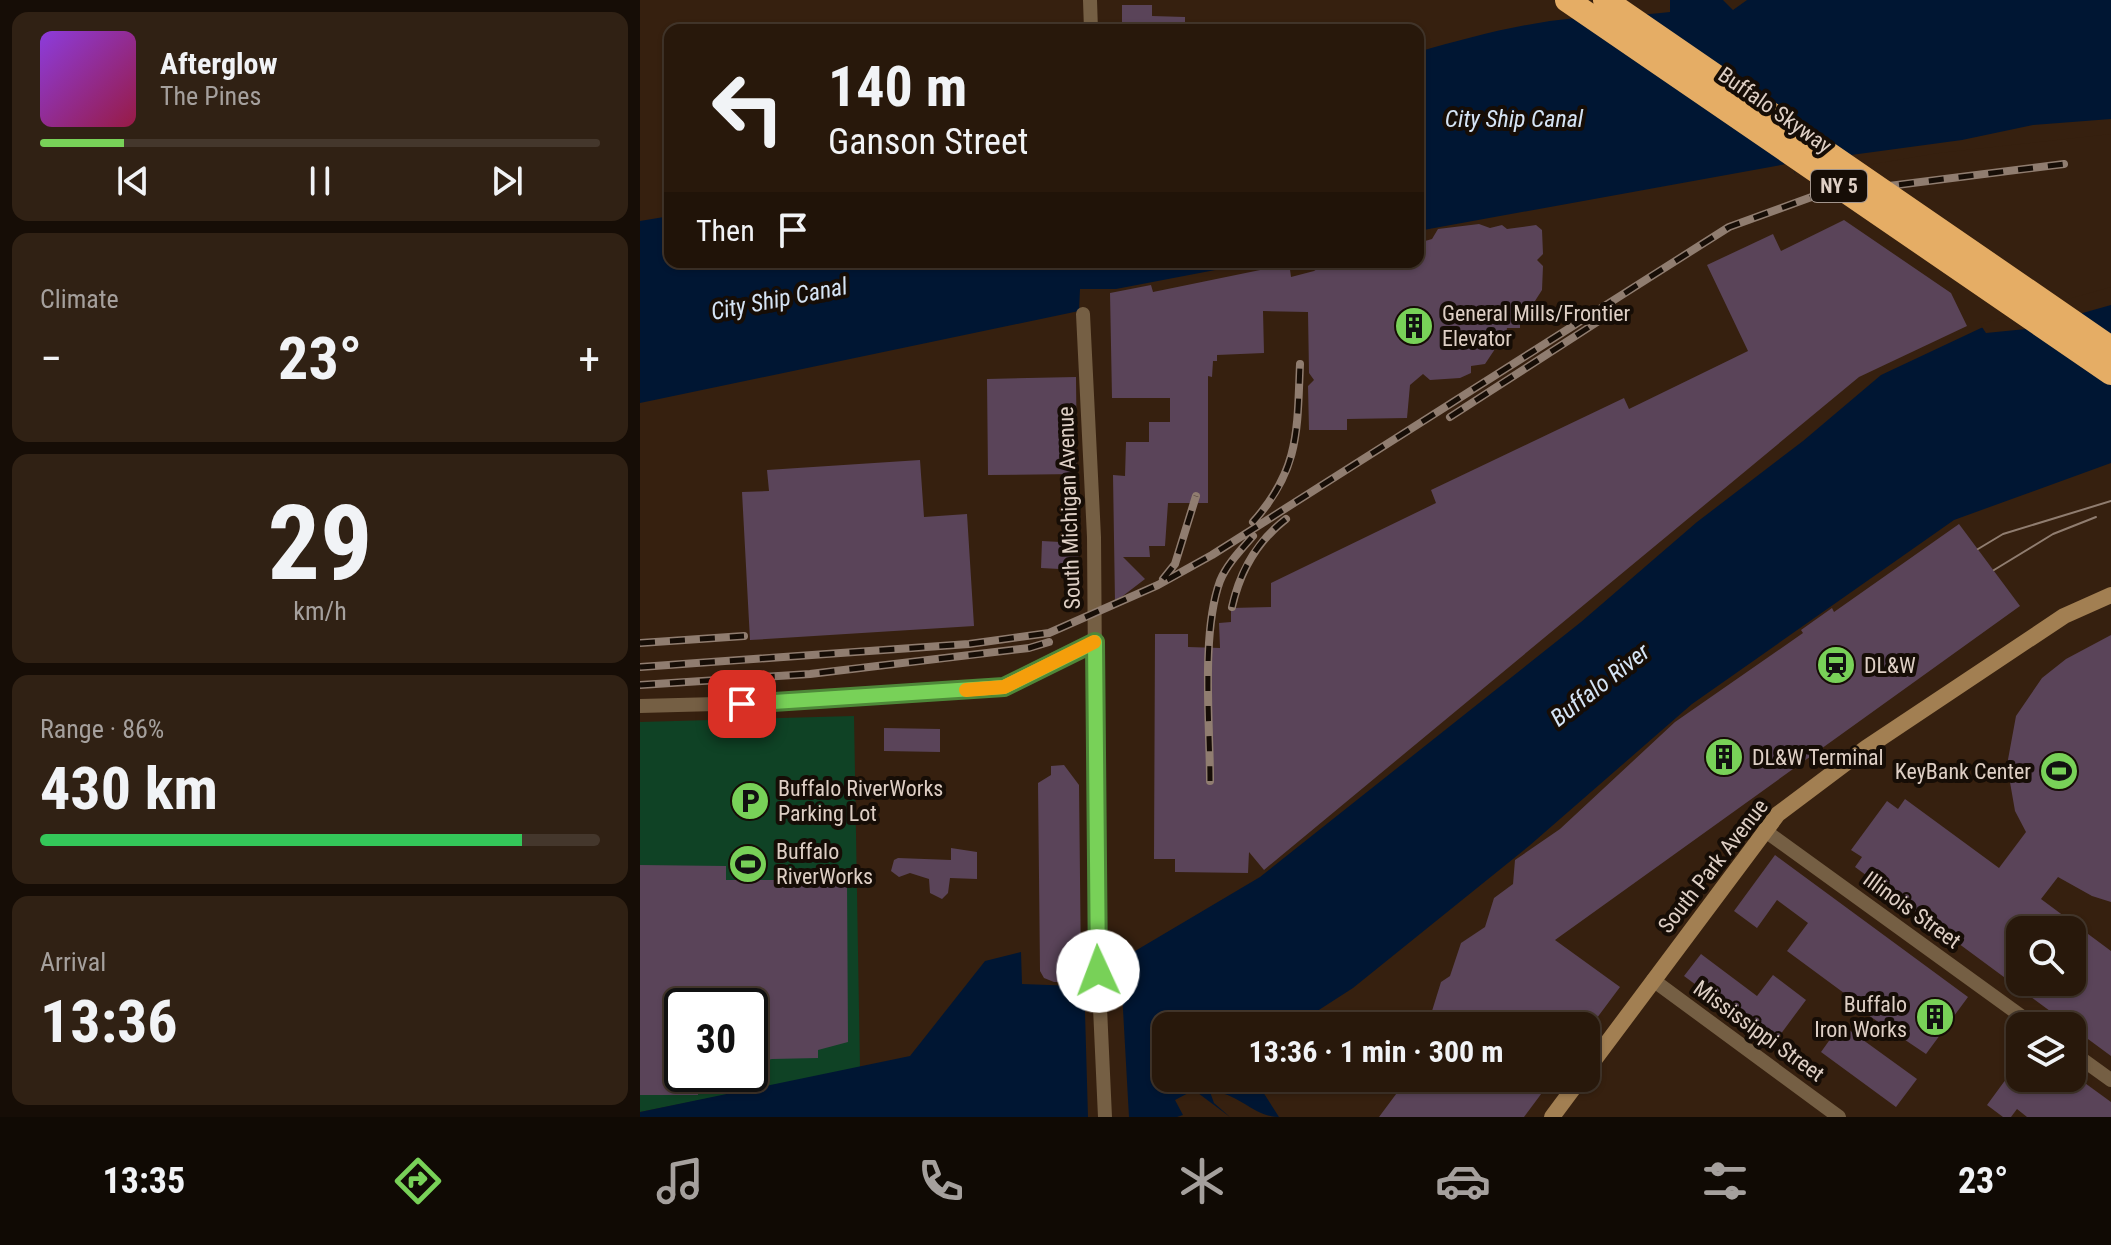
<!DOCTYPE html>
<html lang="en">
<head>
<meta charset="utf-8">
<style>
  :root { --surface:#28180b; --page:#302114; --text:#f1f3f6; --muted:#a5a09d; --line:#44372c; --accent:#78d158 }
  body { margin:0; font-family:"Roboto Condensed",sans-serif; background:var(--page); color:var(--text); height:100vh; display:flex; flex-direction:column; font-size:30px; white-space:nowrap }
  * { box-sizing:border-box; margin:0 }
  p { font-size:26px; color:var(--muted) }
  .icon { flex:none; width:44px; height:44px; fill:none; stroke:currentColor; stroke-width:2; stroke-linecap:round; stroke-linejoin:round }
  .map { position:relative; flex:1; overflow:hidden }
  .side { display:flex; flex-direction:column; gap:12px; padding:12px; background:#160d06; width:640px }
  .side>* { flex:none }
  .guide { position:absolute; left:24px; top:24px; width:760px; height:244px; border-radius:16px; box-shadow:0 2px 6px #0004,0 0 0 2px var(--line); background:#28180b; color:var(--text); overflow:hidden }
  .buttons { position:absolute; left:1366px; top:916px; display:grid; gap:16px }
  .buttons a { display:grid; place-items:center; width:80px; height:80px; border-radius:16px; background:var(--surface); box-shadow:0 2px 6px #0004,0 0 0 2px var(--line); font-size:40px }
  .speed { position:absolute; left:24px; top:988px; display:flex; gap:16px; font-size:40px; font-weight:700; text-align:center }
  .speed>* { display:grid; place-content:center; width:104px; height:104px; border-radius:50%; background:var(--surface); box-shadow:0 2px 6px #0004,0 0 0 2px var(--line); line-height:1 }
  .speed .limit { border:4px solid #111; border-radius:12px; background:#fff; color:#111 }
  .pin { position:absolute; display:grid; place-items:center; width:68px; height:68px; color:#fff; margin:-34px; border-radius:16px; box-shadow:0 4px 12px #0006 }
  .me { position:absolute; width:88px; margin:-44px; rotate:358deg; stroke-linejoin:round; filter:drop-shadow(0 0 6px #0008) }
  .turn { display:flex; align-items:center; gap:28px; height:168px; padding:0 32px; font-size:36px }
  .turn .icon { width:104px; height:104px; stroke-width:2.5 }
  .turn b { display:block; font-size:56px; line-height:68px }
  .then { display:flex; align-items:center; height:76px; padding:0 32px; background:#0003; gap:16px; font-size:30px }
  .big { font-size:60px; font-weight:700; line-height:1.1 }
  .side .tile { flex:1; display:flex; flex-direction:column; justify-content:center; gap:12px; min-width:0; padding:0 28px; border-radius:16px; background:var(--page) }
  .side .dial { align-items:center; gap:0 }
  .dial b { font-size:104px; line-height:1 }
  .song { display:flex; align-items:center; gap:24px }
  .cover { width:96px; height:96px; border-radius:12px; background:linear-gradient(135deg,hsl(270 70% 55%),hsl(340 70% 35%)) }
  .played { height:8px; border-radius:4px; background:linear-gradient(90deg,var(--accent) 15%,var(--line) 15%) }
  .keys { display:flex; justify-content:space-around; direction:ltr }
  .heat { display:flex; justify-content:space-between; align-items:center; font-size:44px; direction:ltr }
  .charge { height:12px; border-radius:6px; background:linear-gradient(90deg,#34c759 86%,var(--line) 0) }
  .trip { position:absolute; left:512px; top:1012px; width:448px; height:80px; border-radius:16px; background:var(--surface); box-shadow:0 2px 6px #0004,0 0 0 2px var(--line); font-weight:700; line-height:80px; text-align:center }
  .menu { display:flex; height:128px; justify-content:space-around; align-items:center; background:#100a04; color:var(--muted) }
  .menu .icon { width:56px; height:56px }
  .menu .active { color:var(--accent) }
  .menu b { font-size:36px; color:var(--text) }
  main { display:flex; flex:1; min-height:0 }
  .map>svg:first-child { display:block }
</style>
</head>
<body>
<main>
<section class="side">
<div class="tile">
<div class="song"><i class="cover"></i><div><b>Afterglow</b><p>The Pines</p></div></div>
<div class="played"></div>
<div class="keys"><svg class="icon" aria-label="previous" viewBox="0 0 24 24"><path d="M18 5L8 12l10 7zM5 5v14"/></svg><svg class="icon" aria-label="pause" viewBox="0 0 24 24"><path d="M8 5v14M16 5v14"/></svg><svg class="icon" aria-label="next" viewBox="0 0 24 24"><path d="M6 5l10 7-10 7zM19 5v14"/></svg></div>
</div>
<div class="tile"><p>Climate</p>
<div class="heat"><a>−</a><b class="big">23°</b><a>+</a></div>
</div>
<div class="tile dial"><b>29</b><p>km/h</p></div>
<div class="tile"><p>Range · 86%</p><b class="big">430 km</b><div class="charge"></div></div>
<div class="tile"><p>Arrival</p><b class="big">13:36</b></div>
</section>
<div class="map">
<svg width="1471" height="1117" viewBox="0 0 1471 1117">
  <rect width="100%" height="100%" fill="#36200f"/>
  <path fill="#0f4225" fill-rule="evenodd" d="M214,716L220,1068L0,1112V722ZM42,1006H110V1074H42Z"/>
  <path fill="#001633" d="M1030,0H1083L1093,10L1107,0H1471V130L1299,149L1155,174L1152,163L778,231V52C830,37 882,23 936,18C968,15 998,16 1030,12Z
    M30,216V262H617L476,289H440L439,311L0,403V221Z
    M1471,291V463L1314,520L1052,704L889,846L713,988L654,1026H526V1078H614L639,1117C613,1117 596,1090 570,1092L574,1103L590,1117L554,1090L535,1100L543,1115L537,1117H0V1112L270,1056L345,961L381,952L382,984L436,986L620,877L941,622L1057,522L1163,441L1241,375L1341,328Z"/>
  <path fill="#36200f" d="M1471,119V134L1299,153L1156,177L1152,163L1322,140L1393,125Z
    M1471,287V305L1386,329L1346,333L1340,324Z
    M480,956L489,1117H448L444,977Z"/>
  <path fill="#5a4459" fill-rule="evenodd" d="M482,5H512V16L545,17V30H482Z
    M1204,220L1311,293L1327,326L1219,377L624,870L609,852L608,873L535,872V859H514L515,634H548V647L580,648L579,623L591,622V608L631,607V583L796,503L791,490L984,398L989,409L1108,351L1067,265L1133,234L1141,251Z
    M839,224L850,228L862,225L867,229L896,225L902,230L903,254L897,260L903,266L902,290L886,315H880V328H867L864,345L857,346L845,364L831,366V373L820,378L790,380L783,374L770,385L767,418L707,419V430H669L668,386L674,380L669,373L668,312L623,311L624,353L577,355V361H573L572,377L568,376V503H528L525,546H509L510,557H483L505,579L475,602L473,475L485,476L486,442H509V422H530V398H472L470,293L511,285L513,292L625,269L624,265L642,262H649L651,277L674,271L687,262L768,264L778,262V243L792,239L798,229Z
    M436,377L437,474L348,475L347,379Z
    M280,460L284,517L327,514L334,626L110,640L102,492L129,491L127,470Z
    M1319,524L1380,606L915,940L980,987L951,1026H769L792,1011L801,982L810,976L821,943L845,927L854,898L873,884L875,860L920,829L1035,722L1163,633L1161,630L1192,608L1194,612Z
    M402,541L439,543L438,570L401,568Z
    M1471,635V902L1452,896L1418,877L1401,899L1471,951V1056L1215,867L1222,857L1211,850L1247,801L1258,809L1265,799L1359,868L1386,832L1375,811L1367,765L1376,716L1402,678L1426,659ZM1380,930H1432V982H1380Z
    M244,728L300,729V752L244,751Z
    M424,765L439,785L441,969L433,982H414L404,978L400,971L398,783L411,775V766Z
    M311,848L337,852V879L310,878L308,893L302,899L290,893L289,879L270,873L259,877L251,871L254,860L258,858L311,860Z
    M1135,855L1328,997L1286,1054L1225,1013L1227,1010L1147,951L1168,923L1137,900L1117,928L1094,911Z
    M0,865L86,866V880H207L208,1042L178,1050V1058L132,1059L110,1064V1006H42V1074H58V1095H0Z
    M1061,954L1117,996L1133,975L1166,1000L1134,1043L1044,976Z
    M1201,1024L1277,1079L1256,1107L1181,1052Z
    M1380,1060V1078H1438L1471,1102V1117H1387L1377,1109L1371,1117H1363L1347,1105Z
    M768,1078H913L884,1117H739Z"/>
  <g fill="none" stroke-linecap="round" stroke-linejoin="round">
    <path stroke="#755f44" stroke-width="14" d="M450,0L451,30
      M443,314L454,537L457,942L465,1117
      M0,706L152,702L364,687L455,642
      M1124,830L1395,1026
      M1013,980L1199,1117
      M1432,1052L1471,1080"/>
    <path stroke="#a27f52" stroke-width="16" d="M946,1071L1138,814L1226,748L1424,616L1471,595
      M912,1117L941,1078"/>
    <path stroke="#907d70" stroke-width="2" d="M1338,549L1363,534L1471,501
      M1354,570L1413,534L1456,517"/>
    <defs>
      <path id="rail" d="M810,417L968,315
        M613,522C660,469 657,431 660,364
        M523,579L535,564L556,496
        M592,607C600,571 616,542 646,519
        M0,643L104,636
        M0,667L329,644L409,633L518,585L572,555L1089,227L1177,195L1424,164
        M0,685L170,674L389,648L409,642
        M570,781C570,724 561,633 580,581C587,564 601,550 613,536"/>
    </defs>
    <use href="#rail" stroke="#907d70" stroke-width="8"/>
    <use href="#rail" stroke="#160d06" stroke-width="5" stroke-dasharray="15" stroke-linecap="butt"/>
    <path stroke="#e5ad65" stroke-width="24" d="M927,0L1471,373
      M965,0L1471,348"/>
  </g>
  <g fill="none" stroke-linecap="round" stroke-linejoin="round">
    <defs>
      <path id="route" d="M102,704L364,687L455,642L458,971"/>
    </defs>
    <use href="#route" stroke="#4e8839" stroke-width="20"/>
    <use href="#route" stroke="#78d158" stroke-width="14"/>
    <path stroke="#f59e0b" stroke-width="14" d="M326,690L364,687L454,642"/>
  </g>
  <defs>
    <symbol id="building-disc" viewBox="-11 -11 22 22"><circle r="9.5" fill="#78d158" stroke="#160d06"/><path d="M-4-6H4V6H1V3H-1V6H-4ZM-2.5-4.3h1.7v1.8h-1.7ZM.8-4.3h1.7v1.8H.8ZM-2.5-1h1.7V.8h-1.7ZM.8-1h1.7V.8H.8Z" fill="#111"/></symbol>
    <symbol id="station-disc" viewBox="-11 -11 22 22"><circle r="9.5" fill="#78d158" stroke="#160d06"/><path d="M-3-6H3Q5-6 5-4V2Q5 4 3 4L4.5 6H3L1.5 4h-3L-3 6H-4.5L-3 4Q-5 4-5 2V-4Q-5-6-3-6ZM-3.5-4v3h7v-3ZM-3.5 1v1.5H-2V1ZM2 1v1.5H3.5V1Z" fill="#111"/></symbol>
    <symbol id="stadium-disc" viewBox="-11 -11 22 22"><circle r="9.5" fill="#78d158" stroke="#160d06"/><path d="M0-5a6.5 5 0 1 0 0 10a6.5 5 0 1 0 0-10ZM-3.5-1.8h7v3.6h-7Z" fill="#111"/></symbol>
    <symbol id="parking-disc" viewBox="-11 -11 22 22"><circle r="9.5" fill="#78d158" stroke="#160d06"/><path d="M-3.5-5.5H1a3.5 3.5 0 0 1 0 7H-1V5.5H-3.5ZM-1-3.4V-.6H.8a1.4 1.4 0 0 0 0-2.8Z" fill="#111"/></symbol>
  </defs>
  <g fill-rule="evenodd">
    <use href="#building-disc" x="752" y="304" width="44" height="44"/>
    <use href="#station-disc" x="1174" y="643" width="44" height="44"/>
    <use href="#building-disc" x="1062" y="735" width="44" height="44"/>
    <use href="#stadium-disc" x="1397" y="749" width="44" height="44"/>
    <use href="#parking-disc" x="88" y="779" width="44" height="44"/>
    <use href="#stadium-disc" x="86" y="842" width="44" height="44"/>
    <use href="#building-disc" x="1273" y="995" width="44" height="44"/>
  </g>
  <g text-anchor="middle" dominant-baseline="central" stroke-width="8" stroke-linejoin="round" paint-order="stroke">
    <rect fill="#160d06" stroke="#a2958c" stroke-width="2" x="1171" y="170" width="56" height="32" rx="6"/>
    <g font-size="20" font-weight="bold" fill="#decfc5">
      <text x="1199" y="186">NY 5</text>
    </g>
    <g font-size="22" fill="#decfc5" stroke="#160d06">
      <text transform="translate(1135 110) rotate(35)">Buffalo Skyway</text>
      <text transform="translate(429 508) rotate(-92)">South Michigan Avenue</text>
      <text transform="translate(1073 866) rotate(-52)">South Park Avenue</text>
      <text transform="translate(1272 910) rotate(36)">Illinois Street</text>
      <text transform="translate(1119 1031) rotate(36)">Mississippi Street</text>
    </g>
    <g font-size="22" fill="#decfc5" stroke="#160d06" text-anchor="start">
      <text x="802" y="313">General Mills/Frontier<tspan x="802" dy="25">Elevator</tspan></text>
      <text x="1224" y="665">DL&amp;W</text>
      <text x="1112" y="757">DL&amp;W Terminal</text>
      <text x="1391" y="771" text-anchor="end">KeyBank Center</text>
      <text x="138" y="788">Buffalo RiverWorks<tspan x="138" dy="25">Parking Lot</tspan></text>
      <text x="136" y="851">Buffalo<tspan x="136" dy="25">RiverWorks</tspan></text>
      <text x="1267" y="1004" text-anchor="end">Buffalo<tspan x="1267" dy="25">Iron Works</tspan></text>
    </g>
    <g font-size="24" font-style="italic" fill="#d5e4f5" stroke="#160d06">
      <text x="874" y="119">City Ship Canal</text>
      <text transform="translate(139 299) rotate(-11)">City Ship Canal</text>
      <text transform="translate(960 685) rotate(-38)">Buffalo River</text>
    </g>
  </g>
</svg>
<div class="buttons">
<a><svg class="icon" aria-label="search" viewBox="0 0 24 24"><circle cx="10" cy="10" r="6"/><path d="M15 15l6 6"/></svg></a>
<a><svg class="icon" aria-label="layers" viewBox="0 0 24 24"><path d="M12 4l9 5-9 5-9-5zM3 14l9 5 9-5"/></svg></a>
</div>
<div class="speed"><div class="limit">30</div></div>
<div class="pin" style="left:102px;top:704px;background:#d93025"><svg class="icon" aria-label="arrive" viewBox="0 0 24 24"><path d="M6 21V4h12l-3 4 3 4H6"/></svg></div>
<svg class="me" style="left:458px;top:971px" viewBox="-20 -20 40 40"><circle r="19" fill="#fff"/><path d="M0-13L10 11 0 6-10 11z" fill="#78d158"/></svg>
<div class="trip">13:36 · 1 min · 300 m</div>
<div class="guide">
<div class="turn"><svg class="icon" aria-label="left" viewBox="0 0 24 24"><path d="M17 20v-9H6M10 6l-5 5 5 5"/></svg><div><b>140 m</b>Ganson Street</div></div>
<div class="then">Then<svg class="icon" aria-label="arrive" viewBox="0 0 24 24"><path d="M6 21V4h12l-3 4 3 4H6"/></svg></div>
</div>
</div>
</main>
<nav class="menu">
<b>13:35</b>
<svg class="icon active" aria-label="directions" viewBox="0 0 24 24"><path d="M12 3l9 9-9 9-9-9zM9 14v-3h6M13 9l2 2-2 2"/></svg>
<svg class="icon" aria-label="music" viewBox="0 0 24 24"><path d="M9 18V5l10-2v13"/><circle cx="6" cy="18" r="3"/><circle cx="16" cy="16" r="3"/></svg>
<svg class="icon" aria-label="phone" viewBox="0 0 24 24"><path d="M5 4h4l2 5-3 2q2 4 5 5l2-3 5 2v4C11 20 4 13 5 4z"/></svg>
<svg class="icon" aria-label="climate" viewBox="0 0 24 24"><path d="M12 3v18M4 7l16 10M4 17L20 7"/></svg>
<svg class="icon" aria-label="car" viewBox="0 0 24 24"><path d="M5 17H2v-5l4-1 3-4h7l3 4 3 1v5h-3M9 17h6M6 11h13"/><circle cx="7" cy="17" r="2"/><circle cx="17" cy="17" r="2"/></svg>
<svg class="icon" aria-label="filters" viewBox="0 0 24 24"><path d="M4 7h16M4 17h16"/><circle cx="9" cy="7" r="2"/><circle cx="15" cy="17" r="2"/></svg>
<b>23°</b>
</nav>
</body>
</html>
